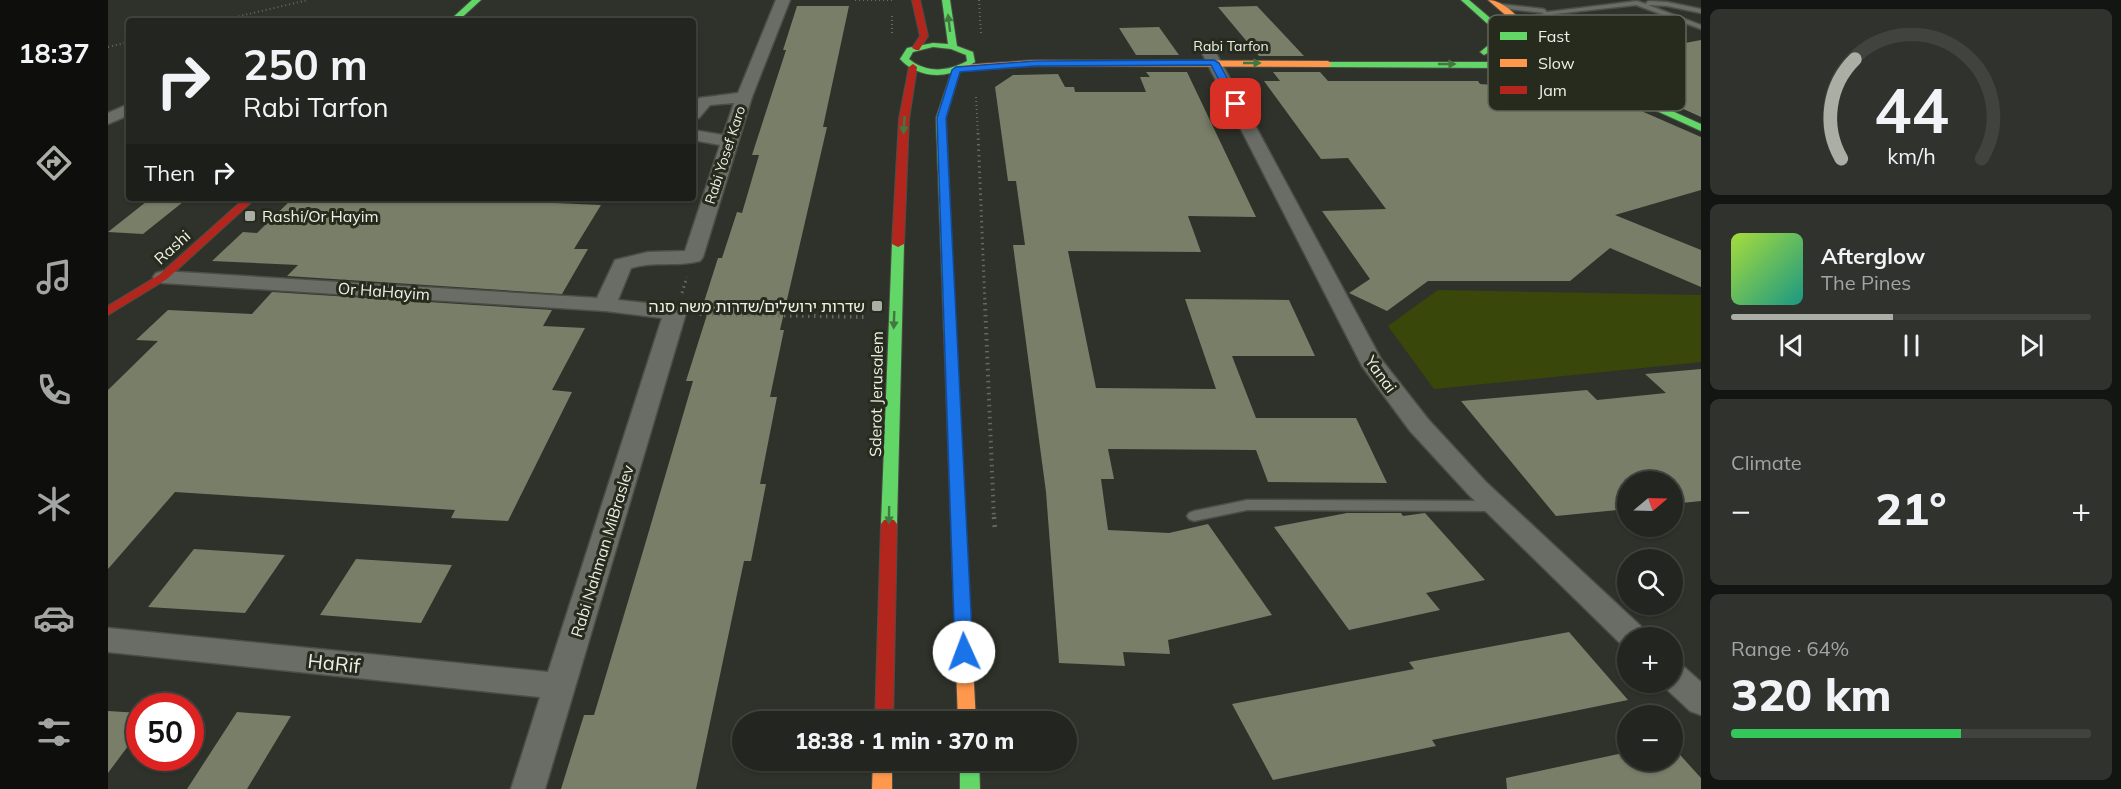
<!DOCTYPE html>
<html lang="en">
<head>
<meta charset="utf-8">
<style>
  :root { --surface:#232620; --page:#2f322d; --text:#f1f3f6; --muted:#a3a5a5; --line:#40433e; --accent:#aaaea5 }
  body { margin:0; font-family:Mulish,"Noto Sans Hebrew",sans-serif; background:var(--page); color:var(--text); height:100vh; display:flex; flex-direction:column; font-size:22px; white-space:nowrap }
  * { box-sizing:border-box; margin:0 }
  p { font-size:20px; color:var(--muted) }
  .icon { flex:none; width:33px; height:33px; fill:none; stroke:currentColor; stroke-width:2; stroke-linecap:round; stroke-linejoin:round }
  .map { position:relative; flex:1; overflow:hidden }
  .sheet { display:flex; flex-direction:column; gap:9px; padding:9px; background:#131512; width:420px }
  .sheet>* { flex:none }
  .top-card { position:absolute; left:18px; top:18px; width:570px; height:183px; border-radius:6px; box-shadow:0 2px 4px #0004,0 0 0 2px var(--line); background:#232620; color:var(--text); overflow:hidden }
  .needle { width:39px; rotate:71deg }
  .buttons { position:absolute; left:1509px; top:471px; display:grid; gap:12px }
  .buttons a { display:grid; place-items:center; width:66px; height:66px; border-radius:50%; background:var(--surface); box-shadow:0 2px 4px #0004,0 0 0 2px var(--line); font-size:30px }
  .speed { position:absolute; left:18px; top:693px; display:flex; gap:12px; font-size:30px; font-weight:700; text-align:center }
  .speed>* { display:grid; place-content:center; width:78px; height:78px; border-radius:50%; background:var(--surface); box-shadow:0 2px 4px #0004,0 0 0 2px var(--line); line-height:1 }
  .speed .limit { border:9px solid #d22; background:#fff; color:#111 }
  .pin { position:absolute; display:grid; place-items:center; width:51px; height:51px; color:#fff; margin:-26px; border-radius:12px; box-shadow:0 3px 9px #0006 }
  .me { position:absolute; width:66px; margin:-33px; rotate:358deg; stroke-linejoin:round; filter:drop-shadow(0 0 4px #0008) }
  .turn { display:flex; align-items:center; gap:21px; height:126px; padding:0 18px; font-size:27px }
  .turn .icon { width:78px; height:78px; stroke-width:2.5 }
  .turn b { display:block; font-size:42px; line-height:51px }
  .then { display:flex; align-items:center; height:57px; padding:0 18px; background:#0003; gap:12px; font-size:22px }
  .big { font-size:45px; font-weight:800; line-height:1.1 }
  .sheet .widget { flex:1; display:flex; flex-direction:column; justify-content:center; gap:9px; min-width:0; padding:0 21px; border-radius:9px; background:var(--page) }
  .sheet .dial { align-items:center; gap:0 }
  .dial svg { height:156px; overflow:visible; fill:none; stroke:var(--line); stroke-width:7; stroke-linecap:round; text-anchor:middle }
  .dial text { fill:var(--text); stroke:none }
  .song { display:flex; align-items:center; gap:18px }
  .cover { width:72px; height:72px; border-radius:9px; background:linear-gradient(135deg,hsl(80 70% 55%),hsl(170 70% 35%)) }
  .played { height:6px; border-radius:3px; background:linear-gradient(90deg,var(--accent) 45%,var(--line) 45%) }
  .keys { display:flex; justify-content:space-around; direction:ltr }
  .heat { display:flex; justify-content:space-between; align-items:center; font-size:33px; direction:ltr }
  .charge { height:9px; border-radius:4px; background:linear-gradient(90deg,#34c759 64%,var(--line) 0) }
  .trip { position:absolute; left:624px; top:711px; width:345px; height:60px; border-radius:30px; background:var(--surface); box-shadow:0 2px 4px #0004,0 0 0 2px var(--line); font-weight:800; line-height:60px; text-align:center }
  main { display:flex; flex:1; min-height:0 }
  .tab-bar { display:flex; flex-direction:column; width:108px; justify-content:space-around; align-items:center; background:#0e0f0d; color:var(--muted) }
  .tab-bar .icon { width:42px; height:42px }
  .tab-bar .on { color:var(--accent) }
  .tab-bar b { font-size:27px; color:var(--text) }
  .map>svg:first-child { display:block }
</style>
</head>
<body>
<main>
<nav class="tab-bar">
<b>18:37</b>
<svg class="icon on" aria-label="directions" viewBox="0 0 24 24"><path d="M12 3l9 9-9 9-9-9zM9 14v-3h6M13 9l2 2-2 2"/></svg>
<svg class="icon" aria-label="music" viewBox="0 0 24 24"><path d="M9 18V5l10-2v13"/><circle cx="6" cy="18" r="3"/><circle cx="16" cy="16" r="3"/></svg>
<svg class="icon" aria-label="phone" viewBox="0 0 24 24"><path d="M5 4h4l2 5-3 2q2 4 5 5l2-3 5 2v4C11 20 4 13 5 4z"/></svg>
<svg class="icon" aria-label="climate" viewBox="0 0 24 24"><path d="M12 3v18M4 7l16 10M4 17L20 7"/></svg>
<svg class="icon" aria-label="car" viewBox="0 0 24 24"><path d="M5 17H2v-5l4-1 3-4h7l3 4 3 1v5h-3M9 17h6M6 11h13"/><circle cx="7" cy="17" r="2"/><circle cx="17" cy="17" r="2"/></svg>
<svg class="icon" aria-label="filters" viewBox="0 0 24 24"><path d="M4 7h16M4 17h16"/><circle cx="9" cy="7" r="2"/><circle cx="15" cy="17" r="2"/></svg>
</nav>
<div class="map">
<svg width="1593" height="789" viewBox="0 0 1593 789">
  <rect width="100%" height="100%" fill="#2f322a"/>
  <path fill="#39470a" d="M1330,290L1593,295V362L1326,389L1280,326Z"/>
  <path fill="#787e68" d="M689,6H741L715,127H719L672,330H676L662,397H669L652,484H658L643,561H636L588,789H453L476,715H486L533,558L585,381H578L603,302H596L610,258H614L629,212L634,213L651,155H644L678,50H675Z
    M1149,6L1196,56H1151L1110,7Z
    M1051,27L1071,55H1028L1011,28Z
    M1593,40V117L1514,81L1531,76L1491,59Z
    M1038,72H1079L1148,217L1080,216L1093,252L960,251L988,388L1108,389L1077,299L1181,300L1207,356H1124L1148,418H1248L1279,483L1160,482L1148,450L1000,449L1006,479H993L1000,530L1061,533L1100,524L1164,615L1060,640L1062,654L1015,652L1017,666L951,663L938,492L905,245H917L908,181H900L887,87L905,75L950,74L957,87H966L967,92H1038L1032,77H1042Z
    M1165,72H1212L1220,81H1370L1372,84L1400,86L1438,96L1444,94L1457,99L1470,95L1482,98L1492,93L1593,137V190L1507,215L1593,250V287L1502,248L1462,281H1320L1279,311L1241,293L1262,279L1214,211L1278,209L1240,158L1213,159L1156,81H1172Z
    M43,198H80L35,234L0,232Z
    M185,198H331L493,205L466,249H480L454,294L179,276L190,265L104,261L135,232L149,233Z
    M164,292L444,310L435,326L477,328L444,390L464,392L400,521L343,518L347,510L67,492L0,569V390L50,341L28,340L60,310L144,314Z
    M1593,369V501L1564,504V482H1520V509L1448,516L1353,401L1479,390L1489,400L1558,393L1537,374Z
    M1239,513H1293L1295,516L1317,513L1377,580L1318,593L1332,610L1241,630L1166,527Z
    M86,549L177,555L137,613L40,607Z
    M248,559L344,565L313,623L212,615Z
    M1461,632L1520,700L1324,740L1328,746L1165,780L1124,704L1306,669L1301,662Z
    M0,711L32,713V730L0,773Z
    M129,712L183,716L139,789H79Z
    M1564,746L1593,778V789H1399L1398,778L1520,752V760H1564Z"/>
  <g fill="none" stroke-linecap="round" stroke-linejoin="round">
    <defs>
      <path id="lane" d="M1529,1L1538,4L1539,2L1541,1L1559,2L1593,9V13L1559,6L1540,5L1593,25V29L1528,5L1447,14L1412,25L1408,23L1410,22L1436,13L1391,8L1388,6L1391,4L1436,9L1439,12Z
        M1139,500L1386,501L1391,503L1393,506L1391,509L1386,511L1139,510L1086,521L1081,519L1079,516L1081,513L1086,511Z"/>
      <path id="street" d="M668,0H682L644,97L595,257L592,261C570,267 546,261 523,268L510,300L567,306L575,308L578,313L437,789H403L432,697L0,652V628L440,672L554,318L497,311L55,283L48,281L45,277L48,273L55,271L489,298L507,260L540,252L577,251L612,145L585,140V130L615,135L626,103L602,105L591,118L585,119V104L591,98L630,93Z
        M1100,47L1107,51L1273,359L1320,419L1378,482L1537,630L1541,638H1520V648L1515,646L1360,494L1302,431L1254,366L1093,51Z
        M21,104V115L0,124V113Z
        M1564,662L1575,666L1593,682V715L1582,711L1553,684L1564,682Z"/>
      <path id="fast" d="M364,0H373L350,21H341Z
        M834,0H842L849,46L865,52L867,62L852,71L838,118L849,361L843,365L837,361L828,118L843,73C824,78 805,73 792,59L799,48L825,43L840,44ZM825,47L843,49L858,55L859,61C839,72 818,73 801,59L805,52Z
        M1353,0H1361L1388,23L1396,37L1395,39H1389L1382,26Z
        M1407,40C1428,42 1446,48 1463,61L1464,66L1593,124V131L1456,69V64C1439,50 1415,41 1393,46C1387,48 1382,52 1376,55L1372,52L1382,44Z
        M1217,62H1392L1396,65L1392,68L1220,67L1217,66Z
        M1426,70L1484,87L1485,89L1481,92L1423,75V71Z
        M790,241L796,244L789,524L786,528H776L773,524L784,244Z
        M852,760H871L872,789H852Z"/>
      <path id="slow" d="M1380,0C1400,0 1423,31 1434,46L1433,48H1427L1409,25Z
        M928,60L1220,61L1224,64L1220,67L928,66L855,71L851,68L855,65Z
        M843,357L849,361L868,722H850L837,361Z
        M765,760H784V789H764Z"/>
      <path id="jam" d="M804,0H812L820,36L811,50H808L804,48L812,36Z
        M805,64L809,67L801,119L796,244L790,247L784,244L791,119L801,67Z
        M137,198H148L59,279L0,315V306L51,275Z
        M781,519L786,520L789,524L785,722H767L773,524L776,520Z"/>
    </defs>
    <use href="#lane" stroke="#4b4d46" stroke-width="3"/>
    <use href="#street" stroke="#4b4d46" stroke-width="3"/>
    <use href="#fast" stroke="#4b4d46" stroke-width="2"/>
    <use href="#slow" stroke="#4b4d46" stroke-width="2"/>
    <use href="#jam" stroke="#4b4d46" stroke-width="2"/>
    <path stroke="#666862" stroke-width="2" stroke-dasharray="1 3" stroke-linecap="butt" d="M747,0H785
      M871,0L873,34
      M784,16V35
      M111,21L200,0
      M0,47L21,42
      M868,97L870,135"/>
    <path stroke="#666862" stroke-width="3" stroke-dasharray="1.5 4" stroke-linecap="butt" d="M870,133L877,304
      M574,293L579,277"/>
    <path stroke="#666862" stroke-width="4" stroke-dasharray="1.5 4.5" stroke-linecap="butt" d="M877,303L886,519
      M592,314L756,317"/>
    <path stroke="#666862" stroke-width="4.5" stroke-dasharray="2 6" stroke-linecap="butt" d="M886,517L887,530"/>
    <use href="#lane" fill="#6a6d66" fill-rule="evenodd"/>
    <use href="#street" fill="#6a6d66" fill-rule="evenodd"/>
    <use href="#fast" fill="#63d668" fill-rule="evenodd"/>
    <use href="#slow" fill="#ff974d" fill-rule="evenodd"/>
    <use href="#jam" fill="#b3261e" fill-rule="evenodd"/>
  </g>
  <defs><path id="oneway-solid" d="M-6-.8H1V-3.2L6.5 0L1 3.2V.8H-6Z" transform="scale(1.5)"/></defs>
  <g fill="#41783f">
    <use href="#oneway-solid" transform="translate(841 23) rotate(-97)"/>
    <use href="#oneway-solid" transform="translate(1144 63)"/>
    <use href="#oneway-solid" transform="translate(1339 64)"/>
    <use href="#oneway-solid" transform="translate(796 125) rotate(94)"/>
    <use href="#oneway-solid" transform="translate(786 320) rotate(92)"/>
    <use href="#oneway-solid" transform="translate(781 515) rotate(91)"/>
  </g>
  <path fill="#1a73e8" stroke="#114b97" stroke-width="1.5" d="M1106,60L1111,63L1133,104L1132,106L1124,104L1103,65L927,66L852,72L838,118L865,652L862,657L856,659L850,657L847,652L829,118L844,70L848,67L927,61Z"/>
  <g fill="#aaaea5" stroke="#262b1e" stroke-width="2">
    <rect x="136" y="210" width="12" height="12" rx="3"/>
    <rect x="763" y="300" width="12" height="12" rx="3"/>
  </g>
  <g text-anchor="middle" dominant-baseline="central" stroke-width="6" stroke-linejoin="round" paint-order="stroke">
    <g font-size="14" fill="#edf0e7" stroke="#262b1e">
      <text x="1123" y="46">Rabi Tarfon</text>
      <text transform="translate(617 155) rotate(-72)">Rabi Yosef Karo</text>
    </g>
    <g font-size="16" fill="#edf0e7" stroke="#262b1e" text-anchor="start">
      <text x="154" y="216">Rashi/Or Hayim</text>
      <text x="757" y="306" text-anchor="end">שדרות ירושלים/שדרות משה סנה</text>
    </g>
    <g font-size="16" fill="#edf0e7" stroke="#262b1e">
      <text transform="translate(64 247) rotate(-42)">Rashi</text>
      <text transform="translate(276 291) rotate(4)">Or HaHayim</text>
      <text transform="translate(1273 374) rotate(54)">Yanai</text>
      <text transform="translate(768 394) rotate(-89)">Sderot Jerusalem</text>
      <text transform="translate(494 551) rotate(-73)">Rabi Nahman MiBraslev</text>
    </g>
    <g font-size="20" fill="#edf0e7" stroke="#262b1e">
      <text transform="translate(226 663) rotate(6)">HaRif</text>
    </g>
  </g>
  <rect x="1380" y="15" width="198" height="96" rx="9" fill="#262b1e" stroke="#62665a" stroke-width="1.5"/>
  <rect x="1392" y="32" width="27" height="8" fill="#63d668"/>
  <rect x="1392" y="59" width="27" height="8" fill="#ff974d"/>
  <rect x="1392" y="86" width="27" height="8" fill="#b3261e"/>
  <g font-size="16" fill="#edf0e7">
    <text x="1430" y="42">Fast</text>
    <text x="1430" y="69">Slow</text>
    <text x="1430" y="96">Jam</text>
  </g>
</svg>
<div class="buttons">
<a><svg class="needle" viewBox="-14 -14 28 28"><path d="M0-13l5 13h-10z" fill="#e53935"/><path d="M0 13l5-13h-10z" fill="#a3a5a5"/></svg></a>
<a><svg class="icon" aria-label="search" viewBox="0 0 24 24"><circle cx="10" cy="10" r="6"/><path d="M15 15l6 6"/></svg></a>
<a>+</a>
<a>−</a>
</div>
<div class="speed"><div class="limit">50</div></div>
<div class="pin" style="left:1128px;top:104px;background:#d93025"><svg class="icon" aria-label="arrive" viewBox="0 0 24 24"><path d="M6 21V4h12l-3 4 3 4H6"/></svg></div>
<svg class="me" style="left:856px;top:652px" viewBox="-20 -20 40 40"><circle r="19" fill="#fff"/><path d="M0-13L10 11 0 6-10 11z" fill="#1a73e8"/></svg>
<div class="trip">18:38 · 1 min · 370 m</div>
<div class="top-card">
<div class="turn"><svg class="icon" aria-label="right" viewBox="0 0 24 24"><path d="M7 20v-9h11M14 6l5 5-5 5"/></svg><div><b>250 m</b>Rabi Tarfon</div></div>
<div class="then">Then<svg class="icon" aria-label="right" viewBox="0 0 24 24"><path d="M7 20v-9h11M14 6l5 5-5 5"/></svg></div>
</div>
</div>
<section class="sheet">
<div class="widget dial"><svg viewBox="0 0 100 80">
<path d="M14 69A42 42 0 1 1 86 69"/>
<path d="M14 69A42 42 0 0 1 21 18" stroke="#aaaea5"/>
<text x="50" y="56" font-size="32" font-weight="700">44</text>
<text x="50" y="72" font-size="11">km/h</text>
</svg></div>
<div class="widget">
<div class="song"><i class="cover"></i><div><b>Afterglow</b><p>The Pines</p></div></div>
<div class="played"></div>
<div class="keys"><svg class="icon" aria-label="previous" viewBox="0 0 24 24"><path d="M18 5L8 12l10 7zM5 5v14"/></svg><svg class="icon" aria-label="pause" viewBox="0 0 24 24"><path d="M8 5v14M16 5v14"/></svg><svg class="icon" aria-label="next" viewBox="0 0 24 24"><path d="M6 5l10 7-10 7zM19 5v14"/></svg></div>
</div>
<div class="widget"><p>Climate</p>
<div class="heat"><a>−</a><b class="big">21°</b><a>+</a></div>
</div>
<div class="widget"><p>Range · 64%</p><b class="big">320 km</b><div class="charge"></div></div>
</section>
</main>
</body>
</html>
